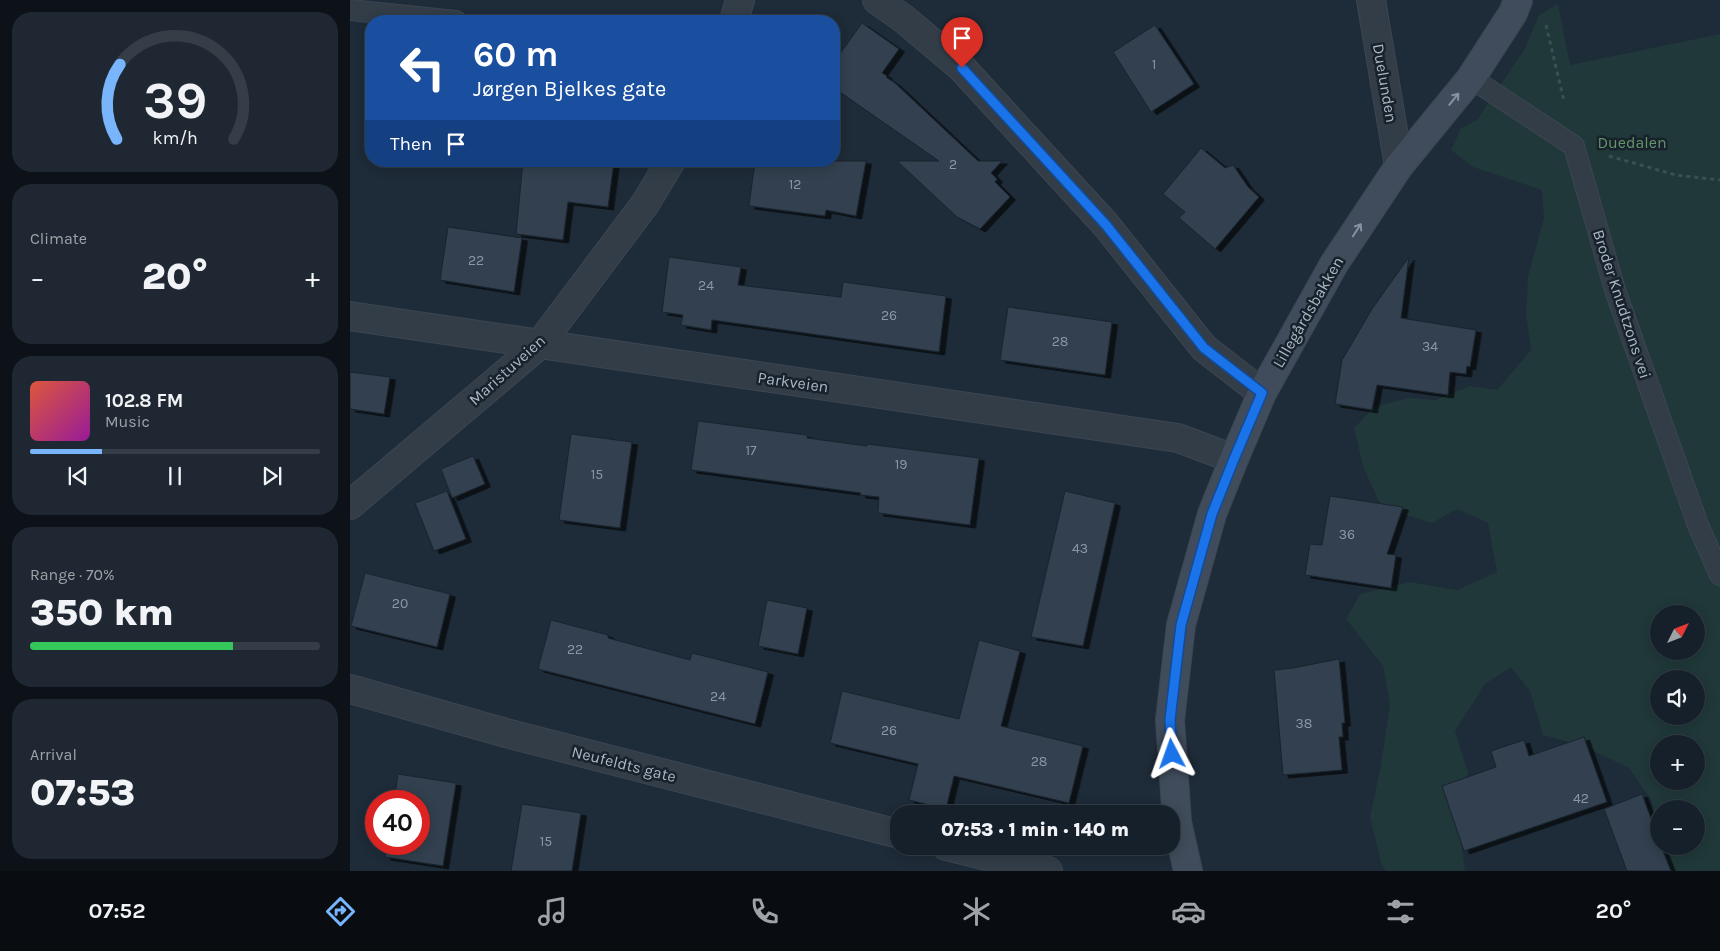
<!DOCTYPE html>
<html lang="en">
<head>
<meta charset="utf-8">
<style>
  :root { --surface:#16202a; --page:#1f2832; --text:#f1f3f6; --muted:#9ea3a8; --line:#353e47; --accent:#79b5fd }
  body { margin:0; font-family:Karla,sans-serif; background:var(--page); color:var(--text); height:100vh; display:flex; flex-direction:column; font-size:19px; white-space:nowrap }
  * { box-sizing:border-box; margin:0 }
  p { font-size:16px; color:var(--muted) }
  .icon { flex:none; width:28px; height:28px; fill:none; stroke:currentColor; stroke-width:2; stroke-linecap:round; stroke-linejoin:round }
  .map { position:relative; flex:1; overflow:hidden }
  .details { display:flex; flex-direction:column; gap:12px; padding:12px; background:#0c1217; width:350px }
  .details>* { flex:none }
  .banner { position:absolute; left:15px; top:15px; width:475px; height:152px; border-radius:20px; box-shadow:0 2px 12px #0003,0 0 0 1px var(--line); background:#1a4fa0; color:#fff; overflow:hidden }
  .needle { width:32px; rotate:48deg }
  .controls { position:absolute; left:1300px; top:605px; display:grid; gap:10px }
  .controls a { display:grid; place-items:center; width:55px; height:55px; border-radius:50%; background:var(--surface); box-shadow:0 2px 12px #0003,0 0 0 1px var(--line); font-size:25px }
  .speed { position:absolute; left:15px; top:790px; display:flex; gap:10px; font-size:25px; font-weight:700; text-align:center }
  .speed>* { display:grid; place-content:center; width:65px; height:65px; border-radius:50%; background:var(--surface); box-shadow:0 2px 12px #0003,0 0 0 1px var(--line); line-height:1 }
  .speed .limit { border:8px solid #d22; background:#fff; color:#111 }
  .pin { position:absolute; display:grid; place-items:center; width:42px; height:42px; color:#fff; margin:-51px -21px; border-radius:50% 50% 50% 0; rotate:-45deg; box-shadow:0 0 5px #0007 }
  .pin .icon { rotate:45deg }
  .me { position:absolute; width:55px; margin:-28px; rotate:356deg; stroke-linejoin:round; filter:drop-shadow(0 0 4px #0008) }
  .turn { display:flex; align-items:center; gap:18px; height:105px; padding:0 25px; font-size:22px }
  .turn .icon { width:65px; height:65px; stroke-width:2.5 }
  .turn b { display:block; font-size:35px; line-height:42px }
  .then { display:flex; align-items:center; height:48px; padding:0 25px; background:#0003; gap:10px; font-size:19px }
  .big { font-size:38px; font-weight:800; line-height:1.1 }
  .details .tile { flex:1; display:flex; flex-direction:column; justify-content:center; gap:8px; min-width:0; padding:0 18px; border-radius:20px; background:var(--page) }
  .details .dial { align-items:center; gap:0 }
  .dial svg { height:130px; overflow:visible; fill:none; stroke:var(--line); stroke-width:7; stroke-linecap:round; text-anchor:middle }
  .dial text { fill:var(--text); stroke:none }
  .song { display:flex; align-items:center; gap:15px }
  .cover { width:60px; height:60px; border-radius:8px; background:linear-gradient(135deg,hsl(10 70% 55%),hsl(300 70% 35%)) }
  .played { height:5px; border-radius:2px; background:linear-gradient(90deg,var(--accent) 25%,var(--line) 25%) }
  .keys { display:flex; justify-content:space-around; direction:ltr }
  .heat { display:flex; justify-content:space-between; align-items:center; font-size:28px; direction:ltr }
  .charge { height:8px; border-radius:4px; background:linear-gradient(90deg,#34c759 70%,var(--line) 0) }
  .trip { position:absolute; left:540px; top:805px; width:290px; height:50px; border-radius:20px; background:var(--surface); box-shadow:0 2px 12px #0003,0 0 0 1px var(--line); font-weight:800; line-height:50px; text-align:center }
  .menu { display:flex; height:80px; justify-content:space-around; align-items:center; background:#090d11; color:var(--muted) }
  .menu .icon { width:35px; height:35px }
  .menu .selected { color:var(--accent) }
  .menu b { font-size:22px; color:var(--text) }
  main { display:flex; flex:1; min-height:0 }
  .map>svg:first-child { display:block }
</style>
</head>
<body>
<main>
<section class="details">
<div class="tile dial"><svg viewBox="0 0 100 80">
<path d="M14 69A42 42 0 1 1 86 69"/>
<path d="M14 69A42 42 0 0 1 16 23" stroke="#79b5fd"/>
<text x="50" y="56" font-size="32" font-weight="700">39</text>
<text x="50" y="72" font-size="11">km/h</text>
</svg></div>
<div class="tile"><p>Climate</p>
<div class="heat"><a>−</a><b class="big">20°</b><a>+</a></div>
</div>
<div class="tile">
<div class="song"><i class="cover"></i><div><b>102.8 FM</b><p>Music</p></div></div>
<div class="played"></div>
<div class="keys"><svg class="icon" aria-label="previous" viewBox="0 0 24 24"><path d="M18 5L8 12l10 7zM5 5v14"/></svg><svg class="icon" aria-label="pause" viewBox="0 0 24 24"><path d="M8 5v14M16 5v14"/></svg><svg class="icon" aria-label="next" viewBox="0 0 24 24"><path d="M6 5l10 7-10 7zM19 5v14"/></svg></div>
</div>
<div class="tile"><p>Range · 70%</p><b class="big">350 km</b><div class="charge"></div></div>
<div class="tile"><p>Arrival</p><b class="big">07:53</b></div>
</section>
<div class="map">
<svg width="1370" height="871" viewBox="0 0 1370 871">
  <defs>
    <filter id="shadow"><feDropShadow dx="5.5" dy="3" stdDeviation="0" flood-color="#0009"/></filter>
  </defs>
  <rect width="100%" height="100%" fill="#1e2b38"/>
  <path fill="#203839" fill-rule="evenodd" d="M1208,4L1220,65L1370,34V871H1320L1309,846H1346V809H1309V846L1302,801L1279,768L1233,746L1193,735L1180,691L1161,667L1135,684L1105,731L1118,773L1107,809L1115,871H1036L1032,866L1020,817L1031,765L1040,704L1033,666L996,619L1010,594L1060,582L1107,590L1147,572L1138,523L1107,509L1082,523L1031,507L1013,466L1004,428L1024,407L1058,398L1086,400L1120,386L1147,390L1181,350L1176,314L1178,276L1194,218L1192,190L1123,167L1101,150L1111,128L1127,120L1174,50L1189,15ZM1309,614H1346V651H1309ZM1309,679H1346V716H1309ZM1309,744H1346V781H1309Z"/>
  <path fill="#303f4f" stroke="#1a242e" filter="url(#shadow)" d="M512,23L549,49L532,73L537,76L536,77L545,83L628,161H652L641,173L647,179L645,182L660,197L630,229L607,217L547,161H589L484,88V62Z
    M805,25L844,84L801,112L763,52Z
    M851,148L875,168L883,165L898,187L909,197L865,249L829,218L835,212L813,194Z
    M173,161H264L258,207L218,202L213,240L166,234Z
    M405,161H516L506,216L476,210L475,216L399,206Z
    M98,227L172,238L164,292L90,280Z
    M319,257L391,267L388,285L491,297L493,282L596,296L589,352L362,320L361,330L331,325L333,315L312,312Z
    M1059,257L1051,318L1126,330L1120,367L1117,366L1116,374L1100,372L1098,395L1027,385L1022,410L985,404L992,360L1022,309Z
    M658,307L762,322L755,375L650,360Z
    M0,372L40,377L34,414L0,409Z
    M348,421L457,435V438L517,446V444L629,458L620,525L528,513L529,497L510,495L511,493L341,470Z
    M221,434L282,442L270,528L209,520Z
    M123,456L135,484L102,498L91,469Z
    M97,491L116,539L84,551L65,503Z
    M715,491L765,503L733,646L681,637Z
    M980,496L1053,507L1037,554L1046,555L1041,588L955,575L960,544L972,545Z
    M15,573L100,594L87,647L1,626Z
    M417,600L457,608L448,654L408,646Z
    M201,620L258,635V638L340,660L342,653L418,672L405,724L188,669Z
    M629,640L670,651L651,726L733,746L719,803L604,776L596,809L559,800L568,764L480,743L492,691L609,719Z
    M989,659L995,723H992L993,737H989L992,770L933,775L924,670L943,668Z
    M1234,737L1257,802L1114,851L1092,786L1146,767L1141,751L1174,740L1179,756Z
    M48,774L106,783L93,866L35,857L37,844H69V801H44Z
    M1292,794L1309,840V846H1311L1321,871H1277L1254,809Z
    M172,804L231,813L222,871H161Z"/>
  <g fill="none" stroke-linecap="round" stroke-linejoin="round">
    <defs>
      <path id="lane" d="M0,10L106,21
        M1121,78L1224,146L1265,290L1348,525L1370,575"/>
      <path id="street" d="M527,0L554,19L612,68L756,225L854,348L912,393
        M1021,0L1049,166
        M384,21L390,0
        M0,316L828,438L884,459
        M0,505L189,345L295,204L321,161
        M0,689L156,733L549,834
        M596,846L698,871"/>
      <path id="secondary" d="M838,871L827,822L820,720L831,625L862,514L884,459L912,393L984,264L1049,166L1121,78L1163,13L1168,0"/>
    </defs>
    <use href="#lane" stroke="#3c4652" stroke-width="22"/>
    <use href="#street" stroke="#3c4652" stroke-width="30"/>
    <use href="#secondary" stroke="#3c4652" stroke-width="30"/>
    <path stroke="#395151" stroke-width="3" stroke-dasharray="4 4" stroke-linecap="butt" d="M1196,25L1214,101
      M1259,156L1326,175L1370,180"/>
    <use href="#lane" stroke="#323d48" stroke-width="20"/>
    <use href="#street" stroke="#323d48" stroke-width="28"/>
    <use href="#secondary" stroke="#404c5b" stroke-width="28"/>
  </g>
  <defs><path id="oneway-shaft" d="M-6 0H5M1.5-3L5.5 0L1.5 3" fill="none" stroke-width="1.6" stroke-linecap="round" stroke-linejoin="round" transform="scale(1.25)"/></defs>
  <g stroke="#8692a0">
    <use href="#oneway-shaft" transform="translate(1104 99) rotate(-51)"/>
    <use href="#oneway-shaft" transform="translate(1007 230) rotate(-57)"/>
  </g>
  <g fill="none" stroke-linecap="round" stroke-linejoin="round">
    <defs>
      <path id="route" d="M612,68L756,225L854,348L912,393L884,459L862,514L831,625L820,720L822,754"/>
    </defs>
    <use href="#route" stroke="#114b97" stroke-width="12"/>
    <use href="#route" stroke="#1a73e8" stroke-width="9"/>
  </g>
  <g text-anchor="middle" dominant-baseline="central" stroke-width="5" stroke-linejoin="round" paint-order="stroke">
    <g font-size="14" fill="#8b97a6">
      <text x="804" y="64">1</text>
      <text x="603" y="164">2</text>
      <text x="445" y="184">12</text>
      <text x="126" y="260">22</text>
      <text x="356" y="285">24</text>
      <text x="539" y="315">26</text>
      <text x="710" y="341">28</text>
      <text x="1080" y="346">34</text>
      <text x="401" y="450">17</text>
      <text x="551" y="464">19</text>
      <text x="247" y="474">15</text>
      <text x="997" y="534">36</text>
      <text x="730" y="548">43</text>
      <text x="50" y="603">20</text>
      <text x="225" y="649">22</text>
      <text x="368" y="696">24</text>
      <text x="954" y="723">38</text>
      <text x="539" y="730">26</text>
      <text x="689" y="761">28</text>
      <text x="1231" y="798">42</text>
      <text x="196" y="841">15</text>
    </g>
    <g font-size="16" fill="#acb7c5" stroke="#18222c">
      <text transform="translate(1035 83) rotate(80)">Duelunden</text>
      <text transform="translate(1272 304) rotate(72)">Broder Knudtzons vei</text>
      <text transform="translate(958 312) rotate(-60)">Lillegårdsbakken</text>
      <text transform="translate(157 370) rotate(-42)">Maristuveien</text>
      <text transform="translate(443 382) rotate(8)">Parkveien</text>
      <text transform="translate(274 764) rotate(14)">Neufeldts gate</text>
    </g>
    <g font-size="16" fill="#63966b" stroke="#18222c">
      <text x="1282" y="142">Duedalen</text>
    </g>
  </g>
</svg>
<div class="controls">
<a><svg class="needle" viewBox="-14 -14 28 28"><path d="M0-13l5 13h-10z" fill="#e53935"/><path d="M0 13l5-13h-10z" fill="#9ea3a8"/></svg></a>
<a><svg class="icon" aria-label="sound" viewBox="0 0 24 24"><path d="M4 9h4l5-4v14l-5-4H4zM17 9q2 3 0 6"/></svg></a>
<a>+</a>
<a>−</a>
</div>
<div class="speed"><div class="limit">40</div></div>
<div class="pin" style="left:612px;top:68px;background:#d93025"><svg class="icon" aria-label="arrive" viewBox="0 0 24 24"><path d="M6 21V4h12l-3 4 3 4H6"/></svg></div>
<svg class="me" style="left:822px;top:754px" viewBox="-20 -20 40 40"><path d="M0-17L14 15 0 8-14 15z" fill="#1a73e8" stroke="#fff" stroke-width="4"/></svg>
<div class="trip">07:53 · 1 min · 140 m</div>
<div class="banner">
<div class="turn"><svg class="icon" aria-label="left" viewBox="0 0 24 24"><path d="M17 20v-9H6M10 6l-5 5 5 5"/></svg><div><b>60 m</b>Jørgen Bjelkes gate</div></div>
<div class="then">Then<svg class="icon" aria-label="arrive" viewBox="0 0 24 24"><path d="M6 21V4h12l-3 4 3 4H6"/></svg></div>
</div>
</div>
</main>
<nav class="menu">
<b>07:52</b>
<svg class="icon selected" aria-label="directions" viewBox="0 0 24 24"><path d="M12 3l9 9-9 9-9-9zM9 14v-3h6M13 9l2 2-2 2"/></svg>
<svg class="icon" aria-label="music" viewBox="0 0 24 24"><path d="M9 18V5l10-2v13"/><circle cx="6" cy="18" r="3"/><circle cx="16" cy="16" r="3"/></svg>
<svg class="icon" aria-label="phone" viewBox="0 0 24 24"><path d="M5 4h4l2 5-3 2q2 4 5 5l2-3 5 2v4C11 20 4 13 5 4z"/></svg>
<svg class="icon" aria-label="climate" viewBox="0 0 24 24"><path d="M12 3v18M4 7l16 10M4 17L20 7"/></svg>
<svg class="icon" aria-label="car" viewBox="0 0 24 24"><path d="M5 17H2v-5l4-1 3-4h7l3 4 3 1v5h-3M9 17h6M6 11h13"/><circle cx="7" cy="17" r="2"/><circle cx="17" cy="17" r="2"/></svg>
<svg class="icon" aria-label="filters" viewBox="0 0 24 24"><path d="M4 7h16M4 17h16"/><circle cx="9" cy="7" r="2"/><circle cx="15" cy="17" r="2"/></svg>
<b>20°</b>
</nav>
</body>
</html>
